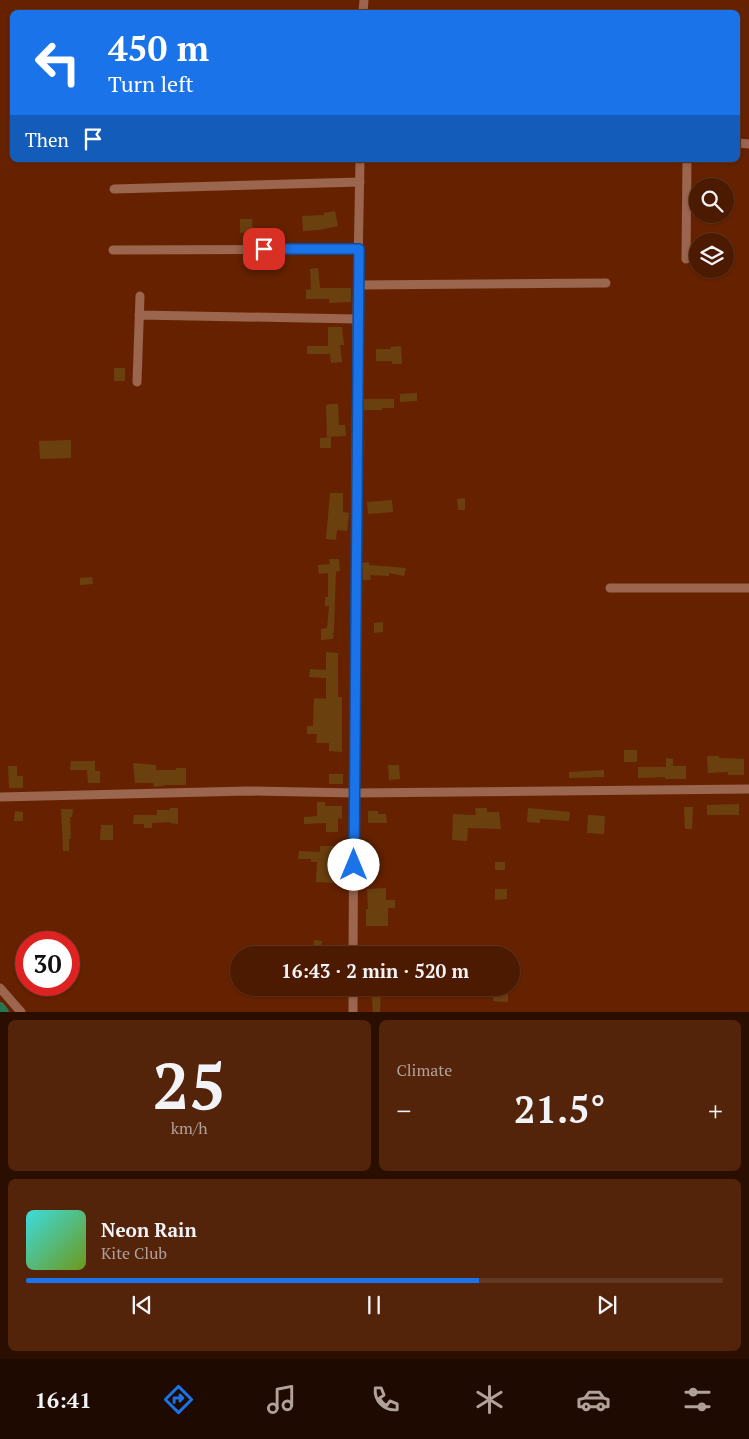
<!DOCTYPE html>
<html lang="en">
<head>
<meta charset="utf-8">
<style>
  :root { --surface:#4c1a00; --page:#53230a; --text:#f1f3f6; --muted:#b2a199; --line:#633822; --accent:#1a73e8 }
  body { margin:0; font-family:"PT Serif",serif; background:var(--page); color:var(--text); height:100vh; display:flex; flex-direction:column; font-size:19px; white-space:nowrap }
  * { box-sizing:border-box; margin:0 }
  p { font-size:16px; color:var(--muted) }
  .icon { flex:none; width:28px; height:28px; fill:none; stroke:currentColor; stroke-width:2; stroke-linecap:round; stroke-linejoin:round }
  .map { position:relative; height:1012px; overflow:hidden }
  .panel { display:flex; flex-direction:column; gap:8px; padding:8px; background:#2a0e00; flex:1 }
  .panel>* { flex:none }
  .top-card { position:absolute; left:10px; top:10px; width:730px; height:152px; border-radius:8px; box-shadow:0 1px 4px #0004,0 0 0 1px var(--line); background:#1a73e8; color:#fff; overflow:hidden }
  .fabs { position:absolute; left:689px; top:178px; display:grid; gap:10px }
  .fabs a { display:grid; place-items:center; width:45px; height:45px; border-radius:50%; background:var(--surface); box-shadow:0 1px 4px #0004,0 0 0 1px var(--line); font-size:25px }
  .speed { position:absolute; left:15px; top:931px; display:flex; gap:10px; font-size:25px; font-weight:700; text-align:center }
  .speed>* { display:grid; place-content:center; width:65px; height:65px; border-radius:50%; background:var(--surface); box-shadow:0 1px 4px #0004,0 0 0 1px var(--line); line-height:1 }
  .speed .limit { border:8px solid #d22; background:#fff; color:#111 }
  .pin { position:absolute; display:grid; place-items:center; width:42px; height:42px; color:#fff; margin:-21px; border-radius:10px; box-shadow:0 2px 8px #0006 }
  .me { position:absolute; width:55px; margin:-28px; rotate:0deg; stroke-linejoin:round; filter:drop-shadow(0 0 4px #0008) }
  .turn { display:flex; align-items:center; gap:18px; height:105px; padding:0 15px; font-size:22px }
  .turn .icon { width:65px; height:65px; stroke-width:2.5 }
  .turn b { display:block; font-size:35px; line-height:42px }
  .then { display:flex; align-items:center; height:48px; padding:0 15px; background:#0003; gap:10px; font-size:19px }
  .big { font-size:38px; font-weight:800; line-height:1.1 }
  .panel .card { flex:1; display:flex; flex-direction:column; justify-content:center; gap:8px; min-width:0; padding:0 18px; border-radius:8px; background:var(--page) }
  .panel .dial { align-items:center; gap:0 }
  .dial b { font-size:65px; line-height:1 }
  .song { display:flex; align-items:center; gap:15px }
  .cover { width:60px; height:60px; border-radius:8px; background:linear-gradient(135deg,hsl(180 70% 55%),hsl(80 70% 35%)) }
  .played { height:5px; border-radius:2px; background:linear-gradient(90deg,var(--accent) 65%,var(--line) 65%) }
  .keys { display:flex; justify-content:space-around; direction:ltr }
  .heat { display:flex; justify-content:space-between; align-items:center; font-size:28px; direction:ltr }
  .panel .tiles { flex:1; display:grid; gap:8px; grid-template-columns:1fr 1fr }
  .card:last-child { grid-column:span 2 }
  .trip { position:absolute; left:230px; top:946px; width:290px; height:50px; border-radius:25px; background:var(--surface); box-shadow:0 1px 4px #0004,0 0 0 1px var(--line); font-weight:800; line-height:50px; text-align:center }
  .tab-bar { display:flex; height:80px; justify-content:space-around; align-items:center; background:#1e0a00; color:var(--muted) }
  .tab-bar .icon { width:35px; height:35px }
  .tab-bar .current { color:var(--accent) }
  .tab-bar b { font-size:22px; color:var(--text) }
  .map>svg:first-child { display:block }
</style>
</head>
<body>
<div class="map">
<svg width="749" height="1012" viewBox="0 0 749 1012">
  <rect width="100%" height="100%" fill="#620"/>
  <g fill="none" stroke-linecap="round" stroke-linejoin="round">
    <path stroke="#267555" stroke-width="10" d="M0,1007L4,1012"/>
  </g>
  <path fill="#6b400f" d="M335,211L338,226L319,230L303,231L302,216L324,215V213Z
    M240,219H252L253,232L240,233Z
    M318,268L320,288H351V302L329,303V299H306V290L311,289L310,269Z
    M328,327H342L344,345H340L342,362L331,363L330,354H307V346H328Z
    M401,346L402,364H392V361H376V349H391V347Z
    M114,368H125V381H114Z
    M417,393V401L400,402V394Z
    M364,399H394V408H382V410H363Z
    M331,404H338L339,425H345L346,436L327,437L326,405Z
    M331,437V448H320V438Z
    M71,440V458L40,459L39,441Z
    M330,493H343V512L349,513L347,531L337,530L336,540L326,539Z
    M465,498V510H458L457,499Z
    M392,500L393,512L368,514L367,502Z
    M329,559H339L340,571L336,572L334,628L333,639L321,640V629L327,628L329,606H325V597H328V573L319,574L318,565L330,564Z
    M369,562V565L406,568L404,576L389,573V576L370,575L371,580H363L362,563Z
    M92,577L93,584L80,585V578Z
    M383,622V632L374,633V623Z
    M326,652L338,653V697H342V752L329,751V743H316L317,734H307V726H313L314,698L326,699V678L309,677L310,669L326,670Z
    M624,750H637V762H624Z
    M707,756H719V758L744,759V775H728V772L708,773Z
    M666,758L673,759V766H686V779H665V777L638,778V767H666Z
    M71,761H95V771H100V783H88L87,770H70Z
    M133,763L156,765V770H176V768H186V785H164V786L154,787L153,783H135Z
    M388,765H399L400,779L389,780Z
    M8,766H17V776H23V788H9Z
    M604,770V777L569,778V772Z
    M329,774H343V784H329Z
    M317,802H325V806H342V819L338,818V832H326V823L304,824V817L317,816Z
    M739,804V815H707V805Z
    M684,807H693L692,829H685Z
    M170,808H178V824L170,823V822L152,823V828H144V824H133L134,815H157V810H170Z
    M475,808H487V812H499L501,829L468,828L467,841L452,840L453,814L476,815Z
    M528,808L570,812L569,821L540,819V823L527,822Z
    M61,809H73L72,817H70L71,839H69V851H63Z
    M15,811L23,812V821H14Z
    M368,811H378V814H386L387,823H368Z
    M588,815L605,816L604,834L587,833Z
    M101,825H113V840H100Z
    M320,846H337L334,883L316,882L317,862H311V859H298L299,851L320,852Z
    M495,862H505V870H495Z
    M386,888V900H395V908H388V926H366V909H368L367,889Z
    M495,889H507V899L495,900Z
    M314,940L322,941L320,954L312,955Z
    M371,988H381L380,1012H373Z
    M494,988H508V1002L493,1001Z"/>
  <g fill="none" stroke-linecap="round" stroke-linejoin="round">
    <path stroke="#9b654e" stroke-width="9" d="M363,12L364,0
      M738,143L749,144
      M114,189L360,182
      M113,250L359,249
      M686,259L687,160
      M358,285L606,283
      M139,315L357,319
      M137,382L140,296
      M610,588H749
      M0,797L248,791L354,793L749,789
      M353,955L357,319L360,160
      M0,988L21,1012
      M353,1012V988"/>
  </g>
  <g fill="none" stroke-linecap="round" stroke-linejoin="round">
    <defs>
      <path id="route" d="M264,249H359L354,865"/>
    </defs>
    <use href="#route" stroke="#114b97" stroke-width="12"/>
    <use href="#route" stroke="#1a73e8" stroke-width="9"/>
  </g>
</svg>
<div class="fabs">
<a><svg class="icon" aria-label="search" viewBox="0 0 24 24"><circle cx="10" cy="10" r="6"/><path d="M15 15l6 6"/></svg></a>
<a><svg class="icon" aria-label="layers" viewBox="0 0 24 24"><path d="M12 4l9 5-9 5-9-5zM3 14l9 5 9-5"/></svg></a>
</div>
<div class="speed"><div class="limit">30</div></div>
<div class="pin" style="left:264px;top:249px;background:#d93025"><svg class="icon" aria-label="arrive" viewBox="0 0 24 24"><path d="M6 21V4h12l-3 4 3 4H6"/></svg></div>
<svg class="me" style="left:354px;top:865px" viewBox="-20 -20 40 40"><circle r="19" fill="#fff"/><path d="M0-13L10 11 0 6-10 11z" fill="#1a73e8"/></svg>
<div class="trip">16:43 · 2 min · 520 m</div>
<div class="top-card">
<div class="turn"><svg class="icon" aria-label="left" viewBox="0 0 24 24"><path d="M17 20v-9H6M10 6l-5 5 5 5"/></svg><div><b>450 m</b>Turn left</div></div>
<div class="then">Then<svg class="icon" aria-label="arrive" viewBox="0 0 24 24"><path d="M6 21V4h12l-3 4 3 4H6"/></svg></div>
</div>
</div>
<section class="panel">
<div class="tiles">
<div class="card dial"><b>25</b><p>km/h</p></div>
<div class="card"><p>Climate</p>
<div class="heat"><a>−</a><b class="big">21.5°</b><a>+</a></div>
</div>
<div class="card">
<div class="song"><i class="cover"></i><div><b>Neon Rain</b><p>Kite Club</p></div></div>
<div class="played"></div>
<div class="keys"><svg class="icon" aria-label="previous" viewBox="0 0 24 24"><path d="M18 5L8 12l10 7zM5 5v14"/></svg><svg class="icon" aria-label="pause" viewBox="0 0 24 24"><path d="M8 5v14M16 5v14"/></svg><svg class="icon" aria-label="next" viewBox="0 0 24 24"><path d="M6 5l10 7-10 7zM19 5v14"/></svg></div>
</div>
</div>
</section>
<nav class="tab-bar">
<b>16:41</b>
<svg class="icon current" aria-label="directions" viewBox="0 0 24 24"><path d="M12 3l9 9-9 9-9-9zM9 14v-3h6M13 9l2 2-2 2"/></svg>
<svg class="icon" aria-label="music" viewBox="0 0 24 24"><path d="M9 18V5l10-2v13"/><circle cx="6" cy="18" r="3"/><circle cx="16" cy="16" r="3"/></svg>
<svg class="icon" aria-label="phone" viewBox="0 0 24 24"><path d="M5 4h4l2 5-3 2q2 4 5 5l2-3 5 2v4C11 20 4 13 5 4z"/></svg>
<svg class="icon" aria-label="climate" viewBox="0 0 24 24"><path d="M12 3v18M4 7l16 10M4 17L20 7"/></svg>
<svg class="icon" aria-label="car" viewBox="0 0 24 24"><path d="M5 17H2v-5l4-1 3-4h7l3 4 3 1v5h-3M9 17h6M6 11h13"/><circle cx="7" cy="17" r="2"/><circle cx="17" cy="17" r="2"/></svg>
<svg class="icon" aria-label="filters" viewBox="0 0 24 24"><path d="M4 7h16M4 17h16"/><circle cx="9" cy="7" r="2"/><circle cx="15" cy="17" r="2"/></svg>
</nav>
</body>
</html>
